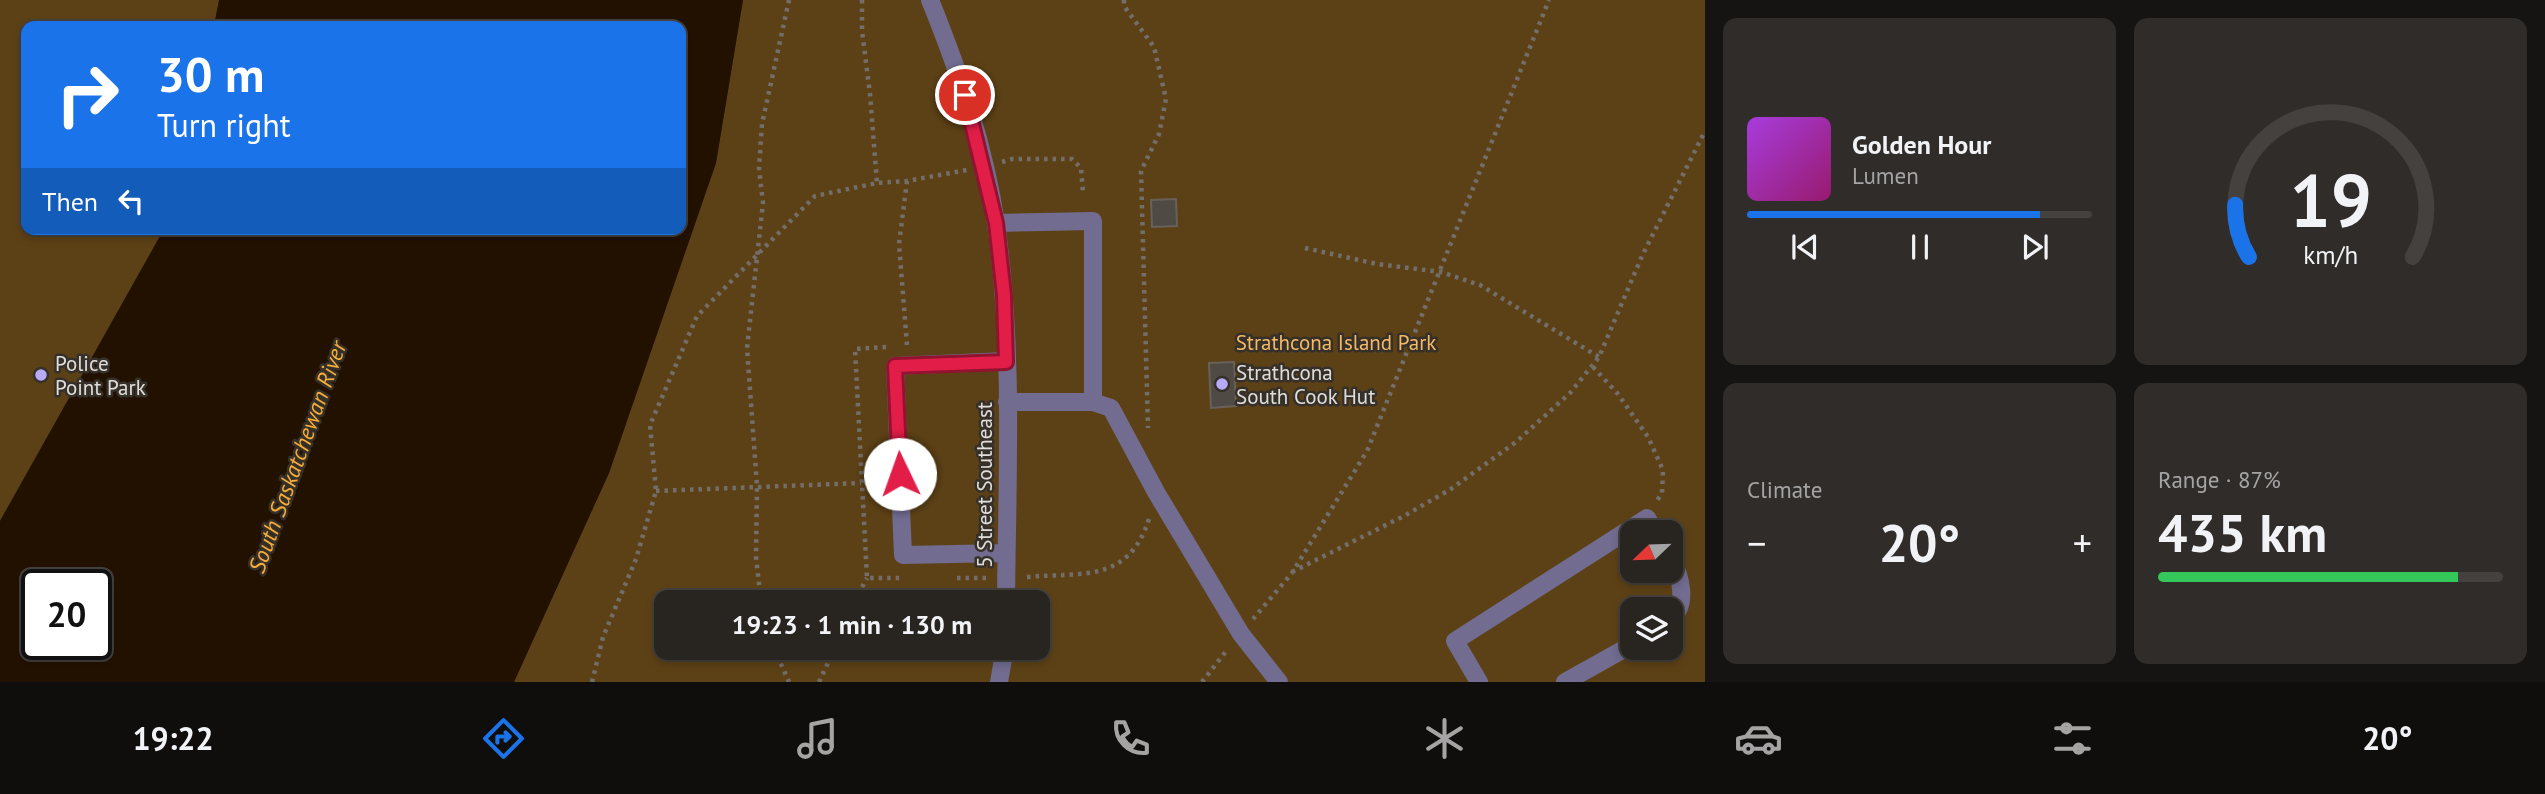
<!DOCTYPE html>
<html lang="en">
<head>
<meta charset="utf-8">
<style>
  :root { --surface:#282420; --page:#302c29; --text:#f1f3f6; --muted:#a5a4a5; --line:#44413e; --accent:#1a73e8 }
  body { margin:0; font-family:"PT Sans",sans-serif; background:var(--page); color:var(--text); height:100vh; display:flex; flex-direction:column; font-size:26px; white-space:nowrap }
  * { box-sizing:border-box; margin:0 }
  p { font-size:23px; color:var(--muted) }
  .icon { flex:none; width:38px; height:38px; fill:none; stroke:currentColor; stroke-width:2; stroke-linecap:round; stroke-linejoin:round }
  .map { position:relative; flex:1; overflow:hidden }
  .details { display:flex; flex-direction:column; gap:18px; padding:18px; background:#161412; width:840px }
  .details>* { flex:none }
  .top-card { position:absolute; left:21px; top:21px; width:665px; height:214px; border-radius:14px; box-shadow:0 4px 10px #0003,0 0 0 2px var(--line); background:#1a73e8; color:#fff; overflow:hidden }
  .needle { width:46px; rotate:247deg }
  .buttons { position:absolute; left:1620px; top:520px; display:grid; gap:14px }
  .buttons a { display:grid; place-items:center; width:63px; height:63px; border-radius:14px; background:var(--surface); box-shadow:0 4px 10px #0003,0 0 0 2px var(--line); font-size:35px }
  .speed { position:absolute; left:21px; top:569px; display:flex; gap:14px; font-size:35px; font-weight:700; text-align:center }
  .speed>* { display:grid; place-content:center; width:91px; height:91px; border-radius:50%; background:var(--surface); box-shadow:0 4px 10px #0003,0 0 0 2px var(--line); line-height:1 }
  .speed .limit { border:4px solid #111; border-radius:10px; background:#fff; color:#111 }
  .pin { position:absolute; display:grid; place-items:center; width:60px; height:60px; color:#fff; margin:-30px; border:4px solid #fff; border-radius:50%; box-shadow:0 2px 7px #0007 }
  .me { position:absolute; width:77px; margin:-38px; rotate:357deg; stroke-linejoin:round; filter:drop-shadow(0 0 5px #0008) }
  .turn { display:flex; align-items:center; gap:24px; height:147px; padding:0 21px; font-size:32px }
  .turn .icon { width:91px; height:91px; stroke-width:2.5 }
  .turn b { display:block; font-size:49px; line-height:60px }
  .then { display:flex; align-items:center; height:66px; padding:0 21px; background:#0003; gap:14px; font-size:26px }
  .big { font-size:52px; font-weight:600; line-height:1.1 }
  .details .widget { flex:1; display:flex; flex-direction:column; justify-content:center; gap:10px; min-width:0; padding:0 24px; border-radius:14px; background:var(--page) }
  .details .dial { align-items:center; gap:0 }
  .dial svg { height:182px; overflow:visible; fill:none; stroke:var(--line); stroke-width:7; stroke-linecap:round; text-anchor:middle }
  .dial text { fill:var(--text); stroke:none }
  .song { display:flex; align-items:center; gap:21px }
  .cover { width:84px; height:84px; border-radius:10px; background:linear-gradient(135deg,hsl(280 70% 55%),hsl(320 70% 35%)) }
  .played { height:7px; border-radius:4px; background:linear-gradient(90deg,var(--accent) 85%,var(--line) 85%) }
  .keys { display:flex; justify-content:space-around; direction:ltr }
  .heat { display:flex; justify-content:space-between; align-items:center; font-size:38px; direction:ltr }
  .charge { height:10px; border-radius:5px; background:linear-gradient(90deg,#34c759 87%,var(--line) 0) }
  .details .tiles { flex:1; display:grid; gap:18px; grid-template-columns:repeat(2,1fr) }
  .trip { position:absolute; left:654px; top:590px; width:396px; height:70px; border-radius:14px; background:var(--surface); box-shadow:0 4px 10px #0003,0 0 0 2px var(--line); font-weight:600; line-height:70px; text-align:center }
  .tabs { display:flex; height:112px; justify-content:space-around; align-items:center; background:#100e0d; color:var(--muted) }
  .tabs .icon { width:49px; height:49px }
  .tabs .active { color:var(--accent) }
  .tabs b { font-size:32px; color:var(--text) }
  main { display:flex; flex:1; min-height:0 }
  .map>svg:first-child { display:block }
</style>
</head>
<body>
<main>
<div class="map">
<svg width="1705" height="682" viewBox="0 0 1705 682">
  <rect width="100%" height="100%" fill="#35302a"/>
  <path fill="#5d4116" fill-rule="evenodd" d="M0,0H219L214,26H26V229H164L0,521Z
    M743,0H1705V682H514L609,473L716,163ZM1633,532H1671V570H1633ZM667,602H1038V648H667ZM1633,609H1671V648H1633Z"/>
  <path fill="#231100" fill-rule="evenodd" d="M219,0H743L716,163L609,473L514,682H0V521L164,229H681V26H214ZM37,584H96V644H37Z"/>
  <path fill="#4f4a44" stroke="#67615a" stroke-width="2" d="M1176,199L1177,226L1152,227L1151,200Z
    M1234,362L1236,406L1211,408L1209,363Z"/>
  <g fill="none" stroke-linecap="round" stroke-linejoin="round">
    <path stroke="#736e69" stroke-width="4.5" stroke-dasharray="3.5 5" stroke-linecap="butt" d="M862,0V31L870,94L877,183
      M1124,0V6L1154,47L1166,99L1159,134L1141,171L1148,428
      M1002,162L1012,159H1072L1081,168L1083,193
      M1305,248L1377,264L1441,272L1480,285L1599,357
      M907,345L899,244L907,181
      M886,347L855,349L867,578H903
      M1593,367L1618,394L1648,437L1663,470L1662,493L1656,502
      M656,491L861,483
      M1292,572L1404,516L1451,489L1516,442L1570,393L1599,357L1642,256L1705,131
      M1027,577C1081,572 1128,584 1149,519
      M957,578H987
      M761,602L756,557L757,486L747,348L763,203L759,168L762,124L789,0
      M854,602L867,578
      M1253,619L1292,573L1367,451L1549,0
      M774,648L789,682
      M592,682L603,637L636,559L656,491L650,425L697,316L815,196L877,183L907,181L967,170
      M819,682L835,648
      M1202,682L1227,650"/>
    <path stroke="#716c90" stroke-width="18" d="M930,0C959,72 985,147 996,224C1014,349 1007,477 1006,602
      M996,223L1093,221V402
      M1007,402H1093L1111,408L1156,492L1241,634L1279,682
      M1006,553L903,555L895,366L1006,361
      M1671,559C1681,576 1688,605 1671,618
      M999,682L1005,648
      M1479,682L1455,641L1647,518L1655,532
      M1565,682L1633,644"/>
  </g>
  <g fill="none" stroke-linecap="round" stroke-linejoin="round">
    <defs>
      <path id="route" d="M900,474L895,366L1006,362L1004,295L996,223L965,95"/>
    </defs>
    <use href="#route" stroke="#92132f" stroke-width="18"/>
    <use href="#route" stroke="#e11d48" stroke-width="12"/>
  </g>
  <g fill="#b7abf8" stroke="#35302a" stroke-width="2.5">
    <circle cx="41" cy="375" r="7"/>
    <circle cx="1222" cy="384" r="7"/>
  </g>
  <g text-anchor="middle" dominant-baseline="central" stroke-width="5" stroke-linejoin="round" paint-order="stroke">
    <g font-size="21" fill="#f5b964" stroke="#35302a">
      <text x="1336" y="342">Strathcona Island Park</text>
    </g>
    <g font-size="21" fill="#e0ddd9" stroke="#35302a" text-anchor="start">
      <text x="55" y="363">Police<tspan x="55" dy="24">Point Park</tspan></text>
      <text x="1236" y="372">Strathcona<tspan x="1236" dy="24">South Cook Hut</tspan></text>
    </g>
    <g font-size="21" fill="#e0ddd9" stroke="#35302a">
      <text transform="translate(984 485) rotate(-90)">5 Street Southeast</text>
    </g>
    <g font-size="23" font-style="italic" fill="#f9ad34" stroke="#35302a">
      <text transform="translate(297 457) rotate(-70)">South Saskatchewan River</text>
    </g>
  </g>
</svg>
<div class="buttons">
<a><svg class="needle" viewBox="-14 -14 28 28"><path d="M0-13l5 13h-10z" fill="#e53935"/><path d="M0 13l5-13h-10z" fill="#a5a4a5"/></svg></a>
<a><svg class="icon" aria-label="layers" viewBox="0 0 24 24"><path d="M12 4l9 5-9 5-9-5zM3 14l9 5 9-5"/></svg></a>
</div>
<div class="speed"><div class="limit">20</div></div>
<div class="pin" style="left:965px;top:95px;background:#d93025"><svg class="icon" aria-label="arrive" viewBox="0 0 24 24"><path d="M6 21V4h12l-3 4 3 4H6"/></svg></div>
<svg class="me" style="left:900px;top:474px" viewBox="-20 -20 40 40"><circle r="19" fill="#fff"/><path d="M0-13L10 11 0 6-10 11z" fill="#e11d48"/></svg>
<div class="trip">19:23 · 1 min · 130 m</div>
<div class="top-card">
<div class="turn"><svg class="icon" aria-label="right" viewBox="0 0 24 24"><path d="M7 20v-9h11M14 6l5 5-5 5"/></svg><div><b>30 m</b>Turn right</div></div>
<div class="then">Then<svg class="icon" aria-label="left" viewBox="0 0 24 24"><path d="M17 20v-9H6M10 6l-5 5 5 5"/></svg></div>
</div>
</div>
<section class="details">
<div class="tiles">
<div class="widget">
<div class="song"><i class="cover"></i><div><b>Golden Hour</b><p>Lumen</p></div></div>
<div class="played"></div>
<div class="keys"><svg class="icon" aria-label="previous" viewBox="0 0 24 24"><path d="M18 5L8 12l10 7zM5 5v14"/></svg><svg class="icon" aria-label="pause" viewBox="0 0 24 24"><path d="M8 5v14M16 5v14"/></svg><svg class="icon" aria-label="next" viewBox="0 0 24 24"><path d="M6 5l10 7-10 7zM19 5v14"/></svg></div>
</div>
<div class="widget dial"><svg viewBox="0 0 100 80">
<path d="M14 69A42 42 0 1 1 86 69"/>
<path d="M14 69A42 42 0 0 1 8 46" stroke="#1a73e8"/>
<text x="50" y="56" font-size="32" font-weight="700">19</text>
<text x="50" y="72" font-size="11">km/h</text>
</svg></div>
<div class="widget"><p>Climate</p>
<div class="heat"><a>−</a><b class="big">20°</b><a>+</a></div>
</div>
<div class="widget"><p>Range · 87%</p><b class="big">435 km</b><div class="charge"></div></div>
</div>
</section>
</main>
<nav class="tabs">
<b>19:22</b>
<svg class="icon active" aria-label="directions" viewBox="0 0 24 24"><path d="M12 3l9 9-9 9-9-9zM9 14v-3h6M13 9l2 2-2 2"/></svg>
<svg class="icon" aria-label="music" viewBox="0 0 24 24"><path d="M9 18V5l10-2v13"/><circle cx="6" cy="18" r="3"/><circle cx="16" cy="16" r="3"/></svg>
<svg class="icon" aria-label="phone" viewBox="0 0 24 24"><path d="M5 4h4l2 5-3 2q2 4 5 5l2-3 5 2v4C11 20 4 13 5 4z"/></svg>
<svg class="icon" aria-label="climate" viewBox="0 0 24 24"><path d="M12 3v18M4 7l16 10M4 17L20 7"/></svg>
<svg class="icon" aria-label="car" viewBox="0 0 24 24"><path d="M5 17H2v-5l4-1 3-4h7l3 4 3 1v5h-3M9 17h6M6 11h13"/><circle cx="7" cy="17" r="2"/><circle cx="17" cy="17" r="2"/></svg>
<svg class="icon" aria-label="filters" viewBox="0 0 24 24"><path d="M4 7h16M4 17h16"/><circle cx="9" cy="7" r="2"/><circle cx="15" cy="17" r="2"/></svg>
<b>20°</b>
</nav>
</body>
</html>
